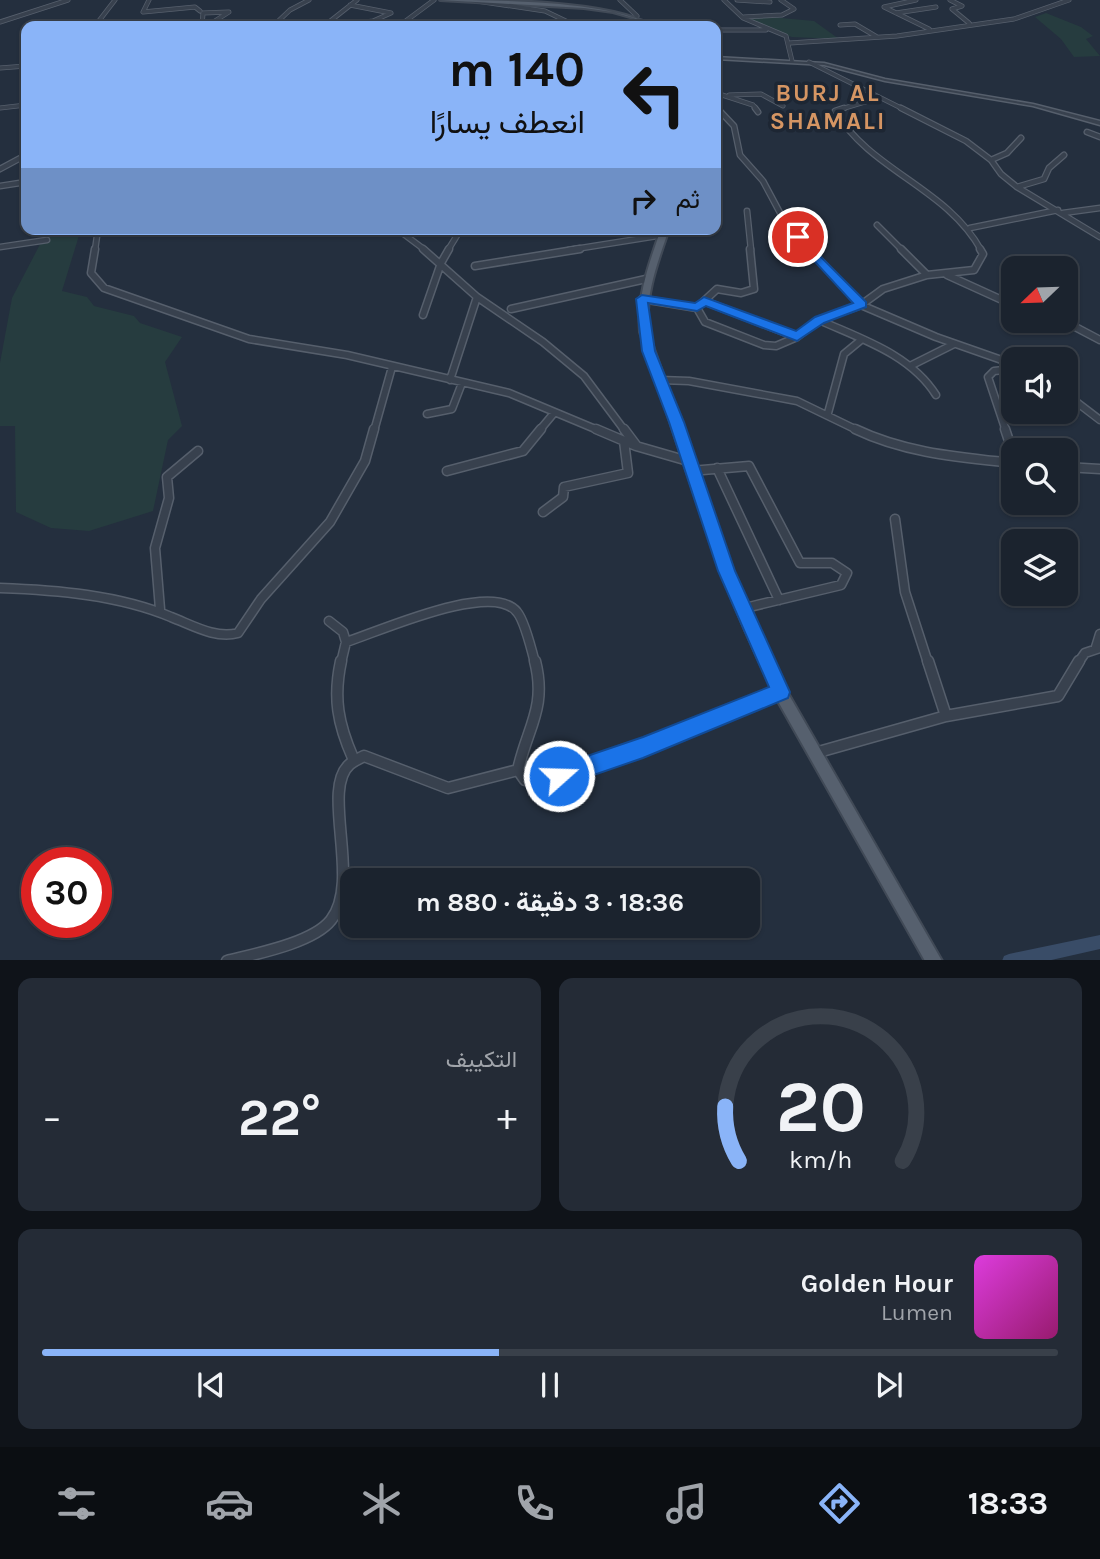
<!DOCTYPE html>
<html lang="ar">
<head>
<meta charset="utf-8">
<style>
  :root { --surface:#1b232e; --page:#242b36; --text:#f1f3f6; --muted:#a0a4aa; --line:#39404a; --accent:#8ab4f8 }
  body { margin:0; font-family:Karla,Vazirmatn,sans-serif; background:var(--page); color:var(--text); direction:rtl; height:100vh; display:flex; flex-direction:column; font-size:26px; white-space:nowrap }
  * { box-sizing:border-box; margin:0 }
  p { font-size:23px; color:var(--muted) }
  .icon { flex:none; width:38px; height:38px; fill:none; stroke:currentColor; stroke-width:2; stroke-linecap:round; stroke-linejoin:round }
  .map { position:relative; height:960px; overflow:hidden; direction:ltr }
  .details { display:flex; flex-direction:column; gap:18px; padding:18px; background:#0f1319; flex:1 }
  .details>* { flex:none }
  .hud { position:absolute; left:21px; top:21px; width:700px; height:214px; border-radius:14px; box-shadow:0 2px 5px #0004,0 0 0 2px var(--line); direction:rtl; background:#8ab4f8; color:#111; overflow:hidden }
  .needle { width:46px; rotate:247deg }
  .fabs { position:absolute; left:1001px; top:256px; display:grid; gap:14px }
  .fabs a { display:grid; place-items:center; width:77px; height:77px; border-radius:14px; background:var(--surface); box-shadow:0 2px 5px #0004,0 0 0 2px var(--line); font-size:35px }
  .speed { position:absolute; left:21px; top:847px; display:flex; gap:14px; font-size:35px; font-weight:700; text-align:center }
  .speed>* { display:grid; place-content:center; width:91px; height:91px; border-radius:50%; background:var(--surface); box-shadow:0 2px 5px #0004,0 0 0 2px var(--line); line-height:1 }
  .speed .limit { border:10px solid #d22; background:#fff; color:#111 }
  .pin { position:absolute; display:grid; place-items:center; width:60px; height:60px; color:#fff; margin:-30px; border:4px solid #fff; border-radius:50%; box-shadow:0 2px 7px #0007 }
  .me { position:absolute; width:77px; margin:-38px; rotate:70deg; stroke-linejoin:round; filter:drop-shadow(0 0 5px #0008) }
  .turn { display:flex; align-items:center; gap:24px; height:147px; padding:0 21px; font-size:32px }
  .turn .icon { width:91px; height:91px; stroke-width:2.5 }
  .turn b { display:block; font-size:49px; line-height:60px }
  .then { display:flex; align-items:center; height:66px; padding:0 21px; background:#0003; gap:14px; font-size:26px }
  .big { font-size:52px; font-weight:700; line-height:1.1 }
  .details .widget { flex:1; display:flex; flex-direction:column; justify-content:center; gap:10px; min-width:0; padding:0 24px; border-radius:14px; background:var(--page) }
  .details .dial { align-items:center; gap:0 }
  .dial svg { height:182px; overflow:visible; fill:none; stroke:var(--line); stroke-width:7; stroke-linecap:round; text-anchor:middle }
  .dial text { fill:var(--text); stroke:none }
  .song { display:flex; align-items:center; gap:21px }
  .cover { width:84px; height:84px; border-radius:10px; background:linear-gradient(135deg,hsl(300 70% 55%),hsl(320 70% 35%)) }
  .played { height:7px; border-radius:4px; background:linear-gradient(90deg,var(--accent) 45%,var(--line) 45%) }
  .keys { display:flex; justify-content:space-around; direction:ltr }
  .heat { display:flex; justify-content:space-between; align-items:center; font-size:38px; direction:ltr }
  .details .tiles { flex:1; display:grid; gap:18px; grid-template-columns:1fr 1fr }
  .widget:last-child { grid-column:span 2 }
  .trip { position:absolute; left:340px; top:868px; width:420px; height:70px; border-radius:14px; background:var(--surface); box-shadow:0 2px 5px #0004,0 0 0 2px var(--line); font-weight:700; line-height:70px; text-align:center; direction:rtl }
  .dock { display:flex; height:112px; justify-content:space-around; align-items:center; background:#0b0e12; color:var(--muted) }
  .dock .icon { width:49px; height:49px }
  .dock .selected { color:var(--accent) }
  .dock b { font-size:32px; color:var(--text) }
  .map>svg:first-child { display:block }
</style>
</head>
<body>
<div class="map">
<svg width="1100" height="961" viewBox="0 0 1100 961">
  <rect width="100%" height="100%" fill="#242f3e"/>
  <path fill="#263c3f" d="M1046,13L1081,27L1093,36L1086,39L1100,56L1074,57L1061,39L1035,17Z
    M759,16L814,21L839,39L792,37L769,30L746,18Z
    M48,229H81L62,291L87,297L94,306L134,316L140,323L182,337L165,362L182,426L168,440L153,511L89,531L51,528L16,512L15,426H0V363L12,298Z"/>
  <g fill="none" stroke-linecap="round" stroke-linejoin="round">
    <path fill="#394c67" fill-rule="evenodd" d="M1100,935V949L1047,961H1002L1004,956L1009,954Z"/>
    <defs>
      <path id="minor-far4" d="M149,0L143,12L195,7L200,11
        M470,0L545,11L568,22
        M620,0L637,16
        M724,0L743,18L786,36L792,61
        M737,0L770,2
        M916,0L884,7L929,29
        M950,0L962,6L952,9L969,23
        M896,13L936,7
        M744,17L782,15L794,9L781,0
        M0,22L68,0
        M840,25L855,24L877,37
        M95,26L115,0
        M202,26L203,13L229,12L207,26
        M273,26L290,10L309,0
        M324,26L357,0
        M334,26L373,21L391,13L350,5
        M399,26L434,0
        M716,30H766
        M790,43L897,36L1014,19L1069,0
        M809,62L905,110
        M0,68L26,66
        M716,93L753,105L757,110
        M729,95L761,94L783,106
        M716,107L719,110
        M0,108L26,105
        M838,110L878,98"/>
      <path id="minor-far3" d="M717,108L734,126L740,155L763,181L786,224L811,250
        M755,108L758,112
        M844,108L835,111C871,171 947,188 981,250
        M901,108L966,141L991,160L1001,174L1017,187L1100,237
        M1087,132L1100,137
        M991,160L1007,153L1021,138
        M0,169L26,155
        M0,186L26,182
        M1017,187L1044,179L1049,168L1064,155
        M747,211L751,250
        M1063,213L1100,208
        M877,225L902,250
        M970,228L1058,210
        M397,229L425,250
        M473,229H485
        M0,247L47,240
        M95,250L98,229
        M448,250L461,229
        M569,250L663,235"/>
      <path id="minor-far2" d="M95,249L91,273L104,288L249,339L347,355L509,393L600,431
        M423,249L477,297L543,342L584,376L625,431
        M809,249L861,305L936,337L1013,364
        M901,249L927,275
        M475,266L580,249
        M947,275L1013,305
        M642,299L697,308L704,301L797,337
        M704,301L717,289L741,293L754,289L750,249
        M697,308L705,322L764,345L776,346L797,337L819,320L861,305L883,289L927,275L974,270L983,254L980,249
        M511,309L646,279
        M423,315L441,263L449,249
        M819,320C861,339 910,354 936,395
        M1062,320L1100,340
        M912,365L954,344
        M450,380L477,297
        M660,380L689,381L797,401L859,431
        M1066,394L1100,420
        M828,413L844,354L861,340
        M427,414L452,409L462,383
        M374,431L392,367
        M539,431L554,413
        M1006,431L988,377L994,371L1013,369"/>
      <path id="minor-far1" d="M596,429L636,446L688,461
        M624,429L636,445
        M855,429C905,453 958,457 1013,463
        M1005,429L1013,453
        M1066,467L1100,469
        M717,468L779,600
        M447,471L523,451L541,429
        M691,471L749,466L800,563H832L847,573L841,585L741,609
        M543,512L563,497L564,487L628,473L624,441
        M895,519L905,592L928,663
        M0,588C56,590 119,595 171,617C192,625 215,639 238,633L261,599L330,522L365,461L374,429
        M160,609L155,548L169,498L167,477L198,451
        M329,621L343,632L346,642
        M1096,647L1100,634
        M341,663L346,642C378,632 492,580 517,612C524,620 532,651 535,663
        M1078,663L1085,653L1100,648"/>
      <path id="minor" d="M341,661C333,698 338,724 353,758
        M928,661L946,716
        M815,753L946,716L1058,696L1079,661
        M518,770C527,728 547,708 535,661
        M227,961C255,954 313,943 331,920C362,881 320,789 350,764C354,761 360,758 364,756L448,788L518,770L525,780L540,781L643,748L780,692"/>
      <path id="tertiary" d="M716,57L824,63L885,79L1033,104L1100,121V125L1033,106L885,81L824,65L716,59Z"/>
      <path id="primary" d="M440,0C494,0 610,0 653,26H648L634,18L613,12L584,8Z
        M661,229H669C657,264 645,295 648,332L732,571L757,630L785,688L942,961H925L775,696L745,630L720,571L640,332C637,295 649,264 661,229Z"/>
    </defs>
    <use href="#minor-far4" stroke="#565f6c" stroke-width="5"/>
    <use href="#minor-far3" stroke="#565f6c" stroke-width="7"/>
    <use href="#minor-far2" stroke="#565f6c" stroke-width="9"/>
    <use href="#minor-far1" stroke="#565f6c" stroke-width="11"/>
    <use href="#minor" stroke="#565f6c" stroke-width="13"/>
    <use href="#tertiary" stroke="#565f6c" stroke-width="3"/>
    <use href="#primary" stroke="#414a57" stroke-width="4"/>
    <use href="#minor-far4" stroke="#38414e" stroke-width="3.5"/>
    <use href="#minor-far3" stroke="#38414e" stroke-width="4.5"/>
    <use href="#minor-far2" stroke="#38414e" stroke-width="6"/>
    <use href="#minor-far1" stroke="#38414e" stroke-width="8"/>
    <use href="#minor" stroke="#38414e" stroke-width="10"/>
    <use href="#tertiary" fill="#38414e" fill-rule="evenodd"/>
    <use href="#primary" fill="#56606e" fill-rule="evenodd"/>
  </g>
  <path fill="#1a73e8" stroke="#114b97" stroke-width="2" d="M798,234L866,302V307L824,323L797,341L706,306L697,311L648,303L655,351L684,422L735,571L790,692L788,698L643,758L559,787L552,783L548,776L552,768L643,737L769,687L718,571L669,422L642,351L636,299L642,295L695,303L704,297L796,331L815,317L853,303L794,239L792,237Z"/>
  <g text-anchor="middle" dominant-baseline="central" stroke-width="7" stroke-linejoin="round" paint-order="stroke">
    <g font-size="24" font-weight="bold" letter-spacing="2" fill="#d59563" stroke="#1d2633">
      <text x="828" y="93">BURJ AL<tspan x="828" dy="28">SHAMALI</tspan></text>
    </g>
  </g>
</svg>
<div class="fabs">
<a><svg class="needle" viewBox="-14 -14 28 28"><path d="M0-13l5 13h-10z" fill="#e53935"/><path d="M0 13l5-13h-10z" fill="#a0a4aa"/></svg></a>
<a><svg class="icon" aria-label="sound" viewBox="0 0 24 24"><path d="M4 9h4l5-4v14l-5-4H4zM17 9q2 3 0 6"/></svg></a>
<a><svg class="icon" aria-label="search" viewBox="0 0 24 24"><circle cx="10" cy="10" r="6"/><path d="M15 15l6 6"/></svg></a>
<a><svg class="icon" aria-label="layers" viewBox="0 0 24 24"><path d="M12 4l9 5-9 5-9-5zM3 14l9 5 9-5"/></svg></a>
</div>
<div class="speed"><div class="limit">30</div></div>
<div class="pin" style="left:798px;top:237px;background:#d93025"><svg class="icon" aria-label="arrive" viewBox="0 0 24 24"><path d="M6 21V4h12l-3 4 3 4H6"/></svg></div>
<svg class="me" style="left:559px;top:776px" viewBox="-20 -20 40 40"><circle r="17" fill="#1a73e8" stroke="#fff" stroke-width="3"/><path d="M0-11L8 9 0 5-8 9z" fill="#fff"/></svg>
<div class="trip">18:36 · 3 دقيقة · 880 m</div>
<div class="hud">
<div class="turn"><svg class="icon" aria-label="left" viewBox="0 0 24 24"><path d="M17 20v-9H6M10 6l-5 5 5 5"/></svg><div><b>140 m</b>انعطف يسارًا</div></div>
<div class="then">ثم<svg class="icon" aria-label="right" viewBox="0 0 24 24"><path d="M7 20v-9h11M14 6l5 5-5 5"/></svg></div>
</div>
</div>
<section class="details">
<div class="tiles">
<div class="widget dial"><svg viewBox="0 0 100 80">
<path d="M14 69A42 42 0 1 1 86 69"/>
<path d="M14 69A42 42 0 0 1 8 45" stroke="#8ab4f8"/>
<text x="50" y="56" font-size="32" font-weight="700">20</text>
<text x="50" y="72" font-size="11">km/h</text>
</svg></div>
<div class="widget"><p>التكييف</p>
<div class="heat"><a>−</a><b class="big">22°</b><a>+</a></div>
</div>
<div class="widget">
<div class="song"><i class="cover"></i><div><b>Golden Hour</b><p>Lumen</p></div></div>
<div class="played"></div>
<div class="keys"><svg class="icon" aria-label="previous" viewBox="0 0 24 24"><path d="M18 5L8 12l10 7zM5 5v14"/></svg><svg class="icon" aria-label="pause" viewBox="0 0 24 24"><path d="M8 5v14M16 5v14"/></svg><svg class="icon" aria-label="next" viewBox="0 0 24 24"><path d="M6 5l10 7-10 7zM19 5v14"/></svg></div>
</div>
</div>
</section>
<nav class="dock">
<b>18:33</b>
<svg class="icon selected" aria-label="directions" viewBox="0 0 24 24"><path d="M12 3l9 9-9 9-9-9zM9 14v-3h6M13 9l2 2-2 2"/></svg>
<svg class="icon" aria-label="music" viewBox="0 0 24 24"><path d="M9 18V5l10-2v13"/><circle cx="6" cy="18" r="3"/><circle cx="16" cy="16" r="3"/></svg>
<svg class="icon" aria-label="phone" viewBox="0 0 24 24"><path d="M5 4h4l2 5-3 2q2 4 5 5l2-3 5 2v4C11 20 4 13 5 4z"/></svg>
<svg class="icon" aria-label="climate" viewBox="0 0 24 24"><path d="M12 3v18M4 7l16 10M4 17L20 7"/></svg>
<svg class="icon" aria-label="car" viewBox="0 0 24 24"><path d="M5 17H2v-5l4-1 3-4h7l3 4 3 1v5h-3M9 17h6M6 11h13"/><circle cx="7" cy="17" r="2"/><circle cx="17" cy="17" r="2"/></svg>
<svg class="icon" aria-label="filters" viewBox="0 0 24 24"><path d="M4 7h16M4 17h16"/><circle cx="9" cy="7" r="2"/><circle cx="15" cy="17" r="2"/></svg>
</nav>
</body>
</html>
